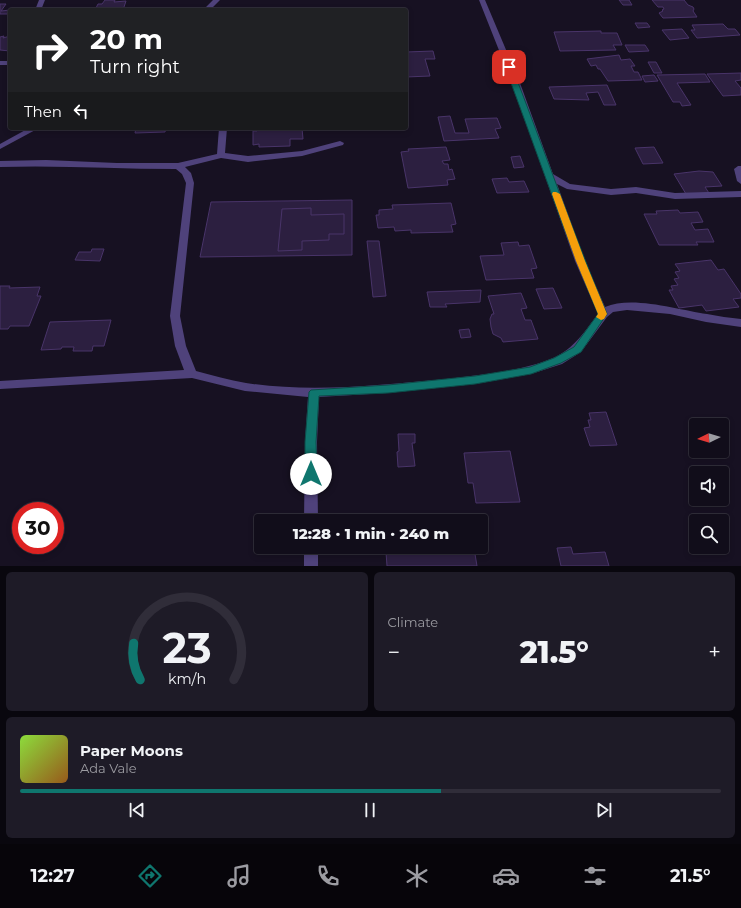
<!DOCTYPE html>
<html lang="en">
<head>
<meta charset="utf-8">
<style>
  :root { --surface:#110d1a; --page:#1e1b27; --text:#f1f3f6; --muted:#9c9ca2; --line:#302d39; --accent:#0f766e }
  body { margin:0; font-family:Montserrat,sans-serif; background:var(--page); color:var(--text); height:100vh; display:flex; flex-direction:column; font-size:15px; white-space:nowrap }
  * { box-sizing:border-box; margin:0 }
  p { font-size:13px; color:var(--muted) }
  .icon { flex:none; width:22px; height:22px; fill:none; stroke:currentColor; stroke-width:2; stroke-linecap:round; stroke-linejoin:round }
  .map { position:relative; height:566px; overflow:hidden }
  .sheet { display:flex; flex-direction:column; gap:6px; padding:6px; background:#09070e; flex:1 }
  .sheet>* { flex:none }
  .top-card { position:absolute; left:8px; top:8px; width:400px; height:122px; border-radius:4px; box-shadow:0 2px 6px #0003,0 0 0 1px var(--line); background:#202124; color:#fff; overflow:hidden }
  .needle { width:26px; rotate:265deg }
  .controls { position:absolute; left:689px; top:418px; display:grid; gap:8px }
  .controls a { display:grid; place-items:center; width:40px; height:40px; border-radius:4px; background:var(--surface); box-shadow:0 2px 6px #0003,0 0 0 1px var(--line); font-size:20px }
  .speed { position:absolute; left:12px; top:502px; display:flex; gap:8px; font-size:20px; font-weight:700; text-align:center }
  .speed>* { display:grid; place-content:center; width:52px; height:52px; border-radius:50%; background:var(--surface); box-shadow:0 2px 6px #0003,0 0 0 1px var(--line); line-height:1 }
  .speed .limit { border:6px solid #d22; background:#fff; color:#111 }
  .pin { position:absolute; display:grid; place-items:center; width:34px; height:34px; color:#fff; margin:-17px; border-radius:8px; box-shadow:0 2px 6px #0006 }
  .me { position:absolute; width:44px; margin:-22px; rotate:0deg; stroke-linejoin:round; filter:drop-shadow(0 0 3px #0008) }
  .turn { display:flex; align-items:center; gap:14px; height:84px; padding:0 16px; font-size:18px }
  .turn .icon { width:52px; height:52px; stroke-width:2.5 }
  .turn b { display:block; font-size:28px; line-height:34px }
  .then { display:flex; align-items:center; height:38px; padding:0 16px; background:#0003; gap:8px; font-size:15px }
  .big { font-size:30px; font-weight:800; line-height:1.1 }
  .sheet .card { flex:1; display:flex; flex-direction:column; justify-content:center; gap:6px; min-width:0; padding:0 14px; border-radius:6px; background:var(--page) }
  .sheet .dial { align-items:center; gap:0 }
  .dial svg { height:104px; overflow:visible; fill:none; stroke:var(--line); stroke-width:7; stroke-linecap:round; text-anchor:middle }
  .dial text { fill:var(--text); stroke:none }
  .song { display:flex; align-items:center; gap:12px }
  .cover { width:48px; height:48px; border-radius:6px; background:linear-gradient(135deg,hsl(90 70% 55%),hsl(30 70% 35%)) }
  .played { height:4px; border-radius:2px; background:linear-gradient(90deg,var(--accent) 60%,var(--line) 60%) }
  .keys { display:flex; justify-content:space-around; direction:ltr }
  .heat { display:flex; justify-content:space-between; align-items:center; font-size:22px; direction:ltr }
  .sheet .tiles { flex:1; display:grid; gap:6px; grid-template-columns:1fr 1fr }
  .card:last-child { grid-column:span 2 }
  .trip { position:absolute; left:254px; top:514px; width:234px; height:40px; border-radius:4px; background:var(--surface); box-shadow:0 2px 6px #0003,0 0 0 1px var(--line); font-weight:800; line-height:40px; text-align:center }
  .menu { display:flex; height:64px; justify-content:space-around; align-items:center; background:#07050a; color:var(--muted) }
  .menu .icon { width:28px; height:28px }
  .menu .current { color:var(--accent) }
  .menu b { font-size:18px; color:var(--text) }
  .map>svg:first-child { display:block }
</style>
</head>
<body>
<div class="map">
<svg width="741" height="566" viewBox="0 0 741 566">
  <rect width="100%" height="100%" fill="#171122"/>
  <path fill="#2c1f40" stroke="#493469" d="M105,0H115L114,2L126,1L123,10H95L98,4H102Z
    M619,0H629L632,5H623Z
    M652,0H684L688,5L693,7L694,9L693,11L697,17L663,18L659,13L663,11L662,10L664,9L663,7H658Z
    M0,4H6L1,11L10,10L9,14H0Z
    M635,23H647L650,27L638,28Z
    M723,24L728,29H735L740,35L697,38L691,30H695L692,25Z
    M682,29L689,38L670,40L662,30Z
    M601,31V33H617L622,45H613L616,50L560,51L554,32Z
    M4,36L3,38L10,36V51L0,50V37Z
    M625,45H645L649,51L629,52Z
    M433,51L435,59H425L430,76L406,77V52Z
    M619,55L621,60L630,59L635,66H631L634,72H638L642,80L608,81L600,69H598L596,65L591,66L587,59Z
    M648,62H656L662,73H654Z
    M741,73V80L735,81L741,88V95L723,96L707,74Z
    M705,74L710,82L677,83L691,105L682,106L680,102H673L657,75Z
    M654,75L658,81L645,82L642,76Z
    M607,85L616,105H604L598,92L586,93L589,100L554,99L549,87Z
    M450,116L455,133H469L465,119L497,118L501,128L495,129L499,138L444,141L438,117Z
    M132,128H166L165,132L135,133L136,128Z
    M257,128H302L303,139H290V146L259,147V144L253,145V131H257Z
    M446,147L450,160L442,161L444,164H448L449,170L452,169L455,179L447,180L448,185L408,188L401,152L409,151L408,149Z
    M654,147L663,163L643,164L635,148Z
    M520,156L524,167L514,168L511,157Z
    M699,171L713,172L722,186L705,187L709,193L686,194L674,174Z
    M507,178L509,182L524,181L529,192L497,193L492,179Z
    M352,200V255L200,257L211,202Z
    M451,203L456,224L451,225L453,232L411,233V230L395,231L394,227L378,228L376,215H379V210L393,209L392,205Z
    M311,208V215L344,214V234H329V240L302,241V250L278,251L282,209Z
    M678,210L680,213L698,212L703,222L691,223L695,230L708,229L714,242H696L698,245H659L644,214H657L656,211Z
    M367,241H379L386,296L373,297Z
    M518,242L519,246L529,245L537,268L531,269L534,278L486,280L480,256L504,255L501,243Z
    M92,249H104L100,261L75,260L79,252H91Z
    M711,260L718,270L724,269L741,294V298L733,299L739,307L706,311L702,305L679,308L669,290H673L671,286L678,285L674,279L679,278L675,272L680,271L675,264Z
    M0,286H10L9,288L40,287L37,296H41L29,326H10L8,329H0Z
    M553,288L562,308L544,309L536,289Z
    M481,290L480,302L445,304L447,307H430L427,292Z
    M521,293L527,308L521,309L525,320H531L538,339L503,342L501,338L493,334L491,327L490,319L492,314H494L488,296Z
    M111,320L104,346H93L92,351H73L74,347H62L61,349L41,350L50,322Z
    M469,329L471,337L461,338L459,330Z
    M606,412L617,445L590,446L584,428L590,427L588,420H591L589,413Z
    M398,434H415V443H412L415,466L398,467L397,452L399,451Z
    M510,451L520,502L476,503L473,483H468L464,453Z
    M571,547L573,554L605,552L609,566H561L557,548Z
    M474,548L477,566H387L386,552Z"/>
  <g fill="none" stroke-linecap="round" stroke-linejoin="round">
    <path fill="#4f427b" fill-rule="evenodd" d="M39,0H45L41,10H35Z
      M213,0H220L210,10H203Z
      M479,0H485L520,83L553,174L570,184L611,189L636,187L675,193L741,191V197L675,199L636,193L611,195L567,189L557,184L585,261L605,307C632,295 679,310 707,314C718,316 730,318 741,319V327L706,322L670,314L627,310L613,312L607,317L581,352L562,364L531,374L475,384L387,393L319,397L317,442L318,521H304L305,442L308,397L245,391L192,378L0,389V381L184,370L175,346L170,316L186,183L182,174L176,169C117,169 59,165 0,167V161L46,160L117,163H178L217,154L219,128H227L225,153L248,156L302,151L340,141L344,143L343,145L302,156L248,162L221,158L185,167L191,173L194,183L180,316L186,346L196,371C212,375 229,380 246,383C312,393 380,385 446,379C479,375 523,371 553,358C574,349 585,331 598,314L575,261L512,83Z
      M0,61H10V65H0Z
      M29,128H39L0,149V144Z
      M738,166H741V184L737,181L734,169Z
      M304,547H318V566H304Z"/>
  </g>
  <path fill="#0f766e" stroke="#0a4d48" d="M506,65L512,67C544,149 573,233 607,314L581,352L561,363L531,374L475,384L388,393L319,396L316,442L317,474L315,477L311,478L307,477L305,474V442L309,392L311,390L388,385L475,376L530,367L554,358L574,347L598,314C564,233 536,149 505,67Z"/>
  <path fill="#f59e0b" d="M553,192H556L560,194L585,261L607,314L604,319L601,320L596,317L598,314L576,261L552,194Z"/>
</svg>
<div class="controls">
<a><svg class="needle" viewBox="-14 -14 28 28"><path d="M0-13l5 13h-10z" fill="#e53935"/><path d="M0 13l5-13h-10z" fill="#9c9ca2"/></svg></a>
<a><svg class="icon" aria-label="sound" viewBox="0 0 24 24"><path d="M4 9h4l5-4v14l-5-4H4zM17 9q2 3 0 6"/></svg></a>
<a><svg class="icon" aria-label="search" viewBox="0 0 24 24"><circle cx="10" cy="10" r="6"/><path d="M15 15l6 6"/></svg></a>
</div>
<div class="speed"><div class="limit">30</div></div>
<div class="pin" style="left:509px;top:67px;background:#d93025"><svg class="icon" aria-label="arrive" viewBox="0 0 24 24"><path d="M6 21V4h12l-3 4 3 4H6"/></svg></div>
<svg class="me" style="left:311px;top:474px" viewBox="-20 -20 40 40"><circle r="19" fill="#fff"/><path d="M0-13L10 11 0 6-10 11z" fill="#0f766e"/></svg>
<div class="trip">12:28 · 1 min · 240 m</div>
<div class="top-card">
<div class="turn"><svg class="icon" aria-label="right" viewBox="0 0 24 24"><path d="M7 20v-9h11M14 6l5 5-5 5"/></svg><div><b>20 m</b>Turn right</div></div>
<div class="then">Then<svg class="icon" aria-label="left" viewBox="0 0 24 24"><path d="M17 20v-9H6M10 6l-5 5 5 5"/></svg></div>
</div>
</div>
<section class="sheet">
<div class="tiles">
<div class="card dial"><svg viewBox="0 0 100 80">
<path d="M14 69A42 42 0 1 1 86 69"/>
<path d="M14 69A42 42 0 0 1 9 41" stroke="#0f766e"/>
<text x="50" y="56" font-size="32" font-weight="700">23</text>
<text x="50" y="72" font-size="11">km/h</text>
</svg></div>
<div class="card"><p>Climate</p>
<div class="heat"><a>−</a><b class="big">21.5°</b><a>+</a></div>
</div>
<div class="card">
<div class="song"><i class="cover"></i><div><b>Paper Moons</b><p>Ada Vale</p></div></div>
<div class="played"></div>
<div class="keys"><svg class="icon" aria-label="previous" viewBox="0 0 24 24"><path d="M18 5L8 12l10 7zM5 5v14"/></svg><svg class="icon" aria-label="pause" viewBox="0 0 24 24"><path d="M8 5v14M16 5v14"/></svg><svg class="icon" aria-label="next" viewBox="0 0 24 24"><path d="M6 5l10 7-10 7zM19 5v14"/></svg></div>
</div>
</div>
</section>
<nav class="menu">
<b>12:27</b>
<svg class="icon current" aria-label="directions" viewBox="0 0 24 24"><path d="M12 3l9 9-9 9-9-9zM9 14v-3h6M13 9l2 2-2 2"/></svg>
<svg class="icon" aria-label="music" viewBox="0 0 24 24"><path d="M9 18V5l10-2v13"/><circle cx="6" cy="18" r="3"/><circle cx="16" cy="16" r="3"/></svg>
<svg class="icon" aria-label="phone" viewBox="0 0 24 24"><path d="M5 4h4l2 5-3 2q2 4 5 5l2-3 5 2v4C11 20 4 13 5 4z"/></svg>
<svg class="icon" aria-label="climate" viewBox="0 0 24 24"><path d="M12 3v18M4 7l16 10M4 17L20 7"/></svg>
<svg class="icon" aria-label="car" viewBox="0 0 24 24"><path d="M5 17H2v-5l4-1 3-4h7l3 4 3 1v5h-3M9 17h6M6 11h13"/><circle cx="7" cy="17" r="2"/><circle cx="17" cy="17" r="2"/></svg>
<svg class="icon" aria-label="filters" viewBox="0 0 24 24"><path d="M4 7h16M4 17h16"/><circle cx="9" cy="7" r="2"/><circle cx="15" cy="17" r="2"/></svg>
<b>21.5°</b>
</nav>
</body>
</html>
